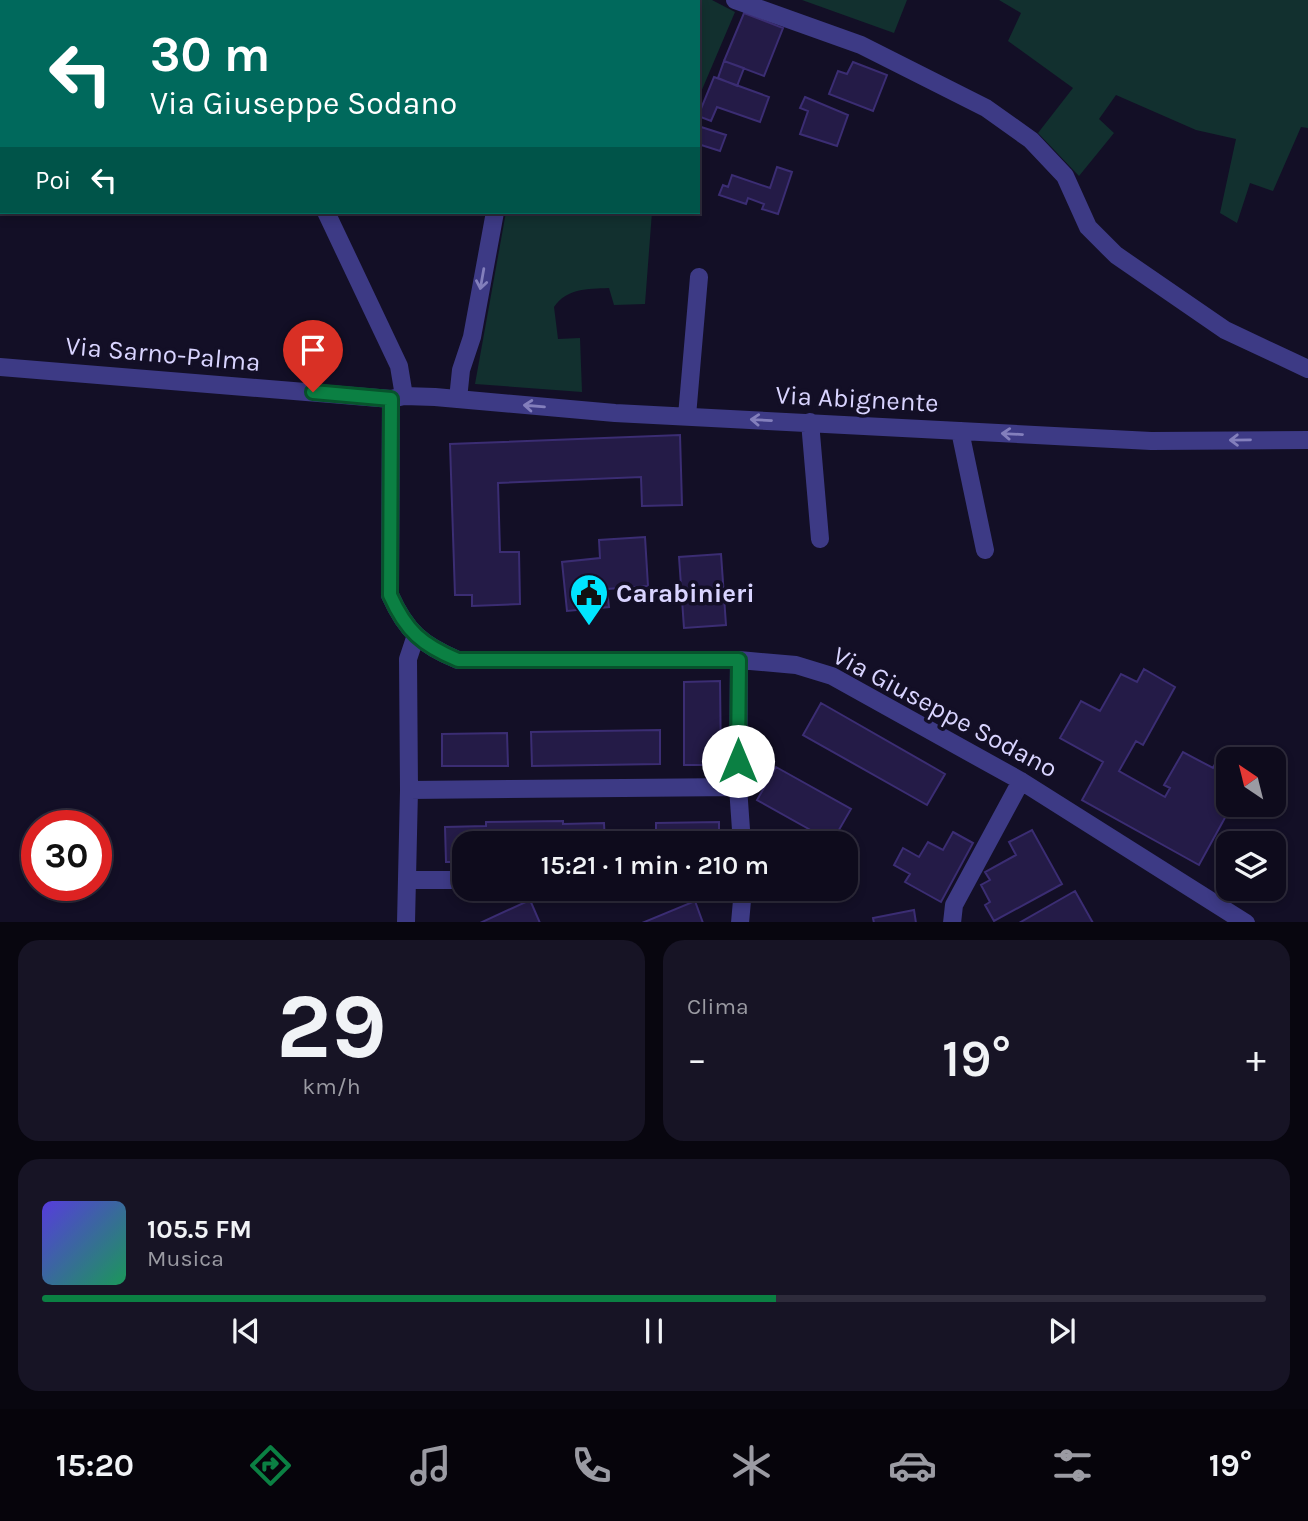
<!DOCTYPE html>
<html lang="it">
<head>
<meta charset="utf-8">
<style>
  :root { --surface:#0e0b1c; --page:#171425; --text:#f1f3f6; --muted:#9b9ba3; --line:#2e2b3b; --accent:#0b8043 }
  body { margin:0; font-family:Karla,sans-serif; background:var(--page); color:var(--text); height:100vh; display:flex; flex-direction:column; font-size:26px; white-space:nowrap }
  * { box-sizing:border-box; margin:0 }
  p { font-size:23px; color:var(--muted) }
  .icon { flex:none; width:38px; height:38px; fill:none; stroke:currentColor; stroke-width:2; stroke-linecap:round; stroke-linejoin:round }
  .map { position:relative; height:922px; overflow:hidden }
  .side { display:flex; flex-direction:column; gap:18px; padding:18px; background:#08060f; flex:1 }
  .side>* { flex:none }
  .guide { position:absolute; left:0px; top:0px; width:700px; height:214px; box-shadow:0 4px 10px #0003,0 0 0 2px var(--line); background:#00695c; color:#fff; overflow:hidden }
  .needle { width:46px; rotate:325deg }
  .fabs { position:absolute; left:1216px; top:747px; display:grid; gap:14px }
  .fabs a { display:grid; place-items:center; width:70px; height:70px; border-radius:14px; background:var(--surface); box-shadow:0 4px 10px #0003,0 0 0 2px var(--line); font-size:35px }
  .speed { position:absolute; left:21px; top:810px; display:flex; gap:14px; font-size:35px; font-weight:700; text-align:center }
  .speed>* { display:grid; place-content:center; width:91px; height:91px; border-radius:50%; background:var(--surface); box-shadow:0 4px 10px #0003,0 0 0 2px var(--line); line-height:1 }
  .speed .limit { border:10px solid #d22; background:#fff; color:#111 }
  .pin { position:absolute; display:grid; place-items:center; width:60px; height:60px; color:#fff; margin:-72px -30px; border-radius:50% 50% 50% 0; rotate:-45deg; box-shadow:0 0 7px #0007 }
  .pin .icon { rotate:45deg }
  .me { position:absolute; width:77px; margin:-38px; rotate:0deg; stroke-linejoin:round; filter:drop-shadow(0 0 5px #0008) }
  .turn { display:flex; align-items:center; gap:24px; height:147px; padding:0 35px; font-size:32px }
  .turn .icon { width:91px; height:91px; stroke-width:2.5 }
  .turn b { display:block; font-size:49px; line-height:60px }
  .then { display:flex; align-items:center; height:66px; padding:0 35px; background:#0003; gap:14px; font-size:26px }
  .big { font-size:52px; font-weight:600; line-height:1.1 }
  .side .card { flex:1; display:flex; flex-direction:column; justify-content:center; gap:10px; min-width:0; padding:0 24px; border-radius:21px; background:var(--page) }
  .side .dial { align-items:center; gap:0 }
  .dial b { font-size:91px; line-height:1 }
  .song { display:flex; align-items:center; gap:21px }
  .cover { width:84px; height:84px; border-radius:10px; background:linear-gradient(135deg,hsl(250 70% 55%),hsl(150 70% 35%)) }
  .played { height:7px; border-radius:4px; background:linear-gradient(90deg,var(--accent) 60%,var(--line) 60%) }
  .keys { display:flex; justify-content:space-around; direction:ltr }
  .heat { display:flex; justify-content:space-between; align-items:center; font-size:38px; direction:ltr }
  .side .tiles { flex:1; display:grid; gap:18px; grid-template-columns:1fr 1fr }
  .card:last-child { grid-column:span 2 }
  .trip { position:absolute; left:452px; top:831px; width:406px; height:70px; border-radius:21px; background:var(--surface); box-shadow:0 4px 10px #0003,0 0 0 2px var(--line); font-weight:600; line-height:70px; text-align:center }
  .dock { display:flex; height:112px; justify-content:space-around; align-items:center; background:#06040b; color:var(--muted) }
  .dock .icon { width:49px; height:49px }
  .dock .active { color:var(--accent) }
  .dock b { font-size:32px; color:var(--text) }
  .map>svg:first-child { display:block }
</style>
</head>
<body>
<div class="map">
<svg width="1308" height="923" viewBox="0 0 1308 923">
  <rect width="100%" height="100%" fill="#130f26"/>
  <path fill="#12302f" d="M549,0H712L735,12L698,99V2Z
    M802,0H907L894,33Z
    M999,0H1308V128L1301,127L1273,191L1250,183L1237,223L1220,213L1236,139L1196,130L1116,95L1099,119L1114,133L1079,176L1038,133L1073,88L1008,41L1021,13Z
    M506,212H652L645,304L614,305L609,288C587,289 567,288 554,307L558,339L580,338L582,392L475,384Z"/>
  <path fill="#241b47" stroke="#3b2d73" stroke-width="2" d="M744,13L783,28L764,76L724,61Z
    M724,61L744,68L737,86L718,78Z
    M853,62L887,75L873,111L829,94L838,71L847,74Z
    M714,77L769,97L760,122L717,107L711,121L698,116Z
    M805,97L848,115L837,146L800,134L808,111L800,108Z
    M698,126L726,135L720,151L698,144Z
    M777,167L792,172L778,214L762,209L764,204L748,198L746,204L719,195L723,185L728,187L732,175L770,188Z
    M680,435L682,505L642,506L641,477L498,483L500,552H519L520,604L472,606V595H455L450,444Z
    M645,537L648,586L607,589L609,607L567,611L562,562L600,558L599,540Z
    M721,554L726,625L684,628L679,557Z
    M1144,669L1175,687L1143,745L1136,741L1119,771L1165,797L1170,788L1164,785L1183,752L1213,768L1215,764L1228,771V805H1232L1199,865L1082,800L1103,762L1060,738L1081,701L1100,711L1121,674L1137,682Z
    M720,681L721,765H684V682Z
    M821,703L945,774L927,805L803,735Z
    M660,730V764L532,766L531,732Z
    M507,733L508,766H442V734Z
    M776,767L851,809L832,842L757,800Z
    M563,821V824L604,823L605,844H464V862H446L445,827L486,826V822Z
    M719,822V844H656V823Z
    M1032,830L1062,884L994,921L985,905L990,902L981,885L990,880L985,872L1016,855L1009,842Z
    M953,832L973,843L941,902L905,882L910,874L894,865L903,848L919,857L928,842L943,850Z
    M1075,891L1093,923H1019Z
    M530,900L540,923H480Z
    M695,901L703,923H642Z
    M914,910L916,923H874L873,918Z"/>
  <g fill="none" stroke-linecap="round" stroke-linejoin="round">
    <path stroke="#3d3a85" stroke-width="18" d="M233,0V2
      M528,0V2
      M735,0L861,45L986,108L1031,140L1065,176L1088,227L1116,255L1225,330L1308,369
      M326,212L399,366L404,396
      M0,367L391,399L404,396L435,397L615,413L1151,441L1308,440
      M391,399L390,595C406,631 422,645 458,660H739L796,665L832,676L1021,781L1246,923
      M458,399L461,370L472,337L495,212
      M687,416L699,277
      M810,422L820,539
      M960,431L985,550
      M739,660L738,787L742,844
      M409,790L738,787
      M407,880H464
      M406,923L409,790L408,659L416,635
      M740,923L743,889
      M952,923L954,905L1021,781"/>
  </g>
  <defs><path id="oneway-shaft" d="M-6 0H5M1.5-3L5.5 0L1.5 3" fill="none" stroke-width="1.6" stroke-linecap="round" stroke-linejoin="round" transform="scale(1.75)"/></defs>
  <g stroke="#837fbc">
    <use href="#oneway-shaft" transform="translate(482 279) rotate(100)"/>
    <use href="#oneway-shaft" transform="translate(534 406) rotate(-175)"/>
    <use href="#oneway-shaft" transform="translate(761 420) rotate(-177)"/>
    <use href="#oneway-shaft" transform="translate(1012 434) rotate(-177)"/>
    <use href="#oneway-shaft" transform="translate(1240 440) rotate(179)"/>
  </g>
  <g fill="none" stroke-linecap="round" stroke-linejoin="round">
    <defs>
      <path id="route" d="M313,392L391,399L390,595C406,631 422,645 458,660H739L738,761"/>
    </defs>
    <use href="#route" stroke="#07532c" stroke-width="18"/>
    <use href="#route" stroke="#0b8043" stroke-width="12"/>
  </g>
  <defs>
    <symbol id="civic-pin" viewBox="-11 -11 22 30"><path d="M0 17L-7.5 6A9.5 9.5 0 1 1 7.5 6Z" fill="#00e5ff" stroke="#130f26"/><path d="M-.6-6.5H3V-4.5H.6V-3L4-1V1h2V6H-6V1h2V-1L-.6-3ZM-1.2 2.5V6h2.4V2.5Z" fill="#111"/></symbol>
  </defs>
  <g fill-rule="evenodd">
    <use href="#civic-pin" x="567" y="571" width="44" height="60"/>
  </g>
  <g text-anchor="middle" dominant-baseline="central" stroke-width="7" stroke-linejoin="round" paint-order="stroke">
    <g font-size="26" fill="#d9d4ff" stroke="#130f26">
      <text transform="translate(163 354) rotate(5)">Via Sarno-Palma</text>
      <text transform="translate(857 399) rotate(3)">Via Abignente</text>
      <text transform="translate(945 712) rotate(28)">Via Giuseppe Sodano</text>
    </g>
    <g font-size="26" font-weight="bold" fill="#d9d4ff" stroke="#130f26" text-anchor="start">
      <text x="616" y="593">Carabinieri</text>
    </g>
  </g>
</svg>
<div class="fabs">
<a><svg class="needle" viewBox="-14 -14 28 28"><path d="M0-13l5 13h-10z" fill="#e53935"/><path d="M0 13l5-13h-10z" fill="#9b9ba3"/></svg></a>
<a><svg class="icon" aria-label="layers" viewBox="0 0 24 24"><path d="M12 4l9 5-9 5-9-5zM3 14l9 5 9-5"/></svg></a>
</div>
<div class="speed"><div class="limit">30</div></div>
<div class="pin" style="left:313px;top:392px;background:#d93025"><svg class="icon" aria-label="arrive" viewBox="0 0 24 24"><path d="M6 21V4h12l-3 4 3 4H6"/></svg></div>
<svg class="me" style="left:738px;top:761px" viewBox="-20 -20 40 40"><circle r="19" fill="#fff"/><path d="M0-13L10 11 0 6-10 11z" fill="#0b8043"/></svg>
<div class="trip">15:21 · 1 min · 210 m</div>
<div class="guide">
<div class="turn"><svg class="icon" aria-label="left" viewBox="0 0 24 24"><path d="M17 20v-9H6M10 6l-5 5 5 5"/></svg><div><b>30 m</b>Via Giuseppe Sodano</div></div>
<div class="then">Poi<svg class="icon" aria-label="left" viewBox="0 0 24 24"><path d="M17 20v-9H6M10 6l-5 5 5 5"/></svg></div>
</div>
</div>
<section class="side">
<div class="tiles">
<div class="card dial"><b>29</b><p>km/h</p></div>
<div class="card"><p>Clima</p>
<div class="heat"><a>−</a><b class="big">19°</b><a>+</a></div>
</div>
<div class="card">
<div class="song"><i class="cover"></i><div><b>105.5 FM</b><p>Musica</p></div></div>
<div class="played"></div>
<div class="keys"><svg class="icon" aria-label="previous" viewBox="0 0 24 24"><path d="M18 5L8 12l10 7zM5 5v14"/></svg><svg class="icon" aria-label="pause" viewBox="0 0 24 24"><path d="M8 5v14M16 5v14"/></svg><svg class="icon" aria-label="next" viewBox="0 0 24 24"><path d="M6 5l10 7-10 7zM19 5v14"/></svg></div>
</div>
</div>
</section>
<nav class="dock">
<b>15:20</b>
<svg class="icon active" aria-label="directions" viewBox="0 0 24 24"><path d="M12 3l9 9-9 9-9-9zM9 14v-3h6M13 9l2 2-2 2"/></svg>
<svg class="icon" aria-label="music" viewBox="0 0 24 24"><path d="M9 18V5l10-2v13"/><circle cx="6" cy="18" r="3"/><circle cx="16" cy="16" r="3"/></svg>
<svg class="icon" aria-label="phone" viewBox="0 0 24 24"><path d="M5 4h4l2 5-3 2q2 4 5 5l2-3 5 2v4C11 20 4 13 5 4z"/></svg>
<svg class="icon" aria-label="climate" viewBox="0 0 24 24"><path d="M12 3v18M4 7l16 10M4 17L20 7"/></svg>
<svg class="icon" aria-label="car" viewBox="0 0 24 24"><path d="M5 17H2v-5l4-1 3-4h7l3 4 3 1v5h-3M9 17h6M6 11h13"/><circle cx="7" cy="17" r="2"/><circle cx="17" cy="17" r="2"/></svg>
<svg class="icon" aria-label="filters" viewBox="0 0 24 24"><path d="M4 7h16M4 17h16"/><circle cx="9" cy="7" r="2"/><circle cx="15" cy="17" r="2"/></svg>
<b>19°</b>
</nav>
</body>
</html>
